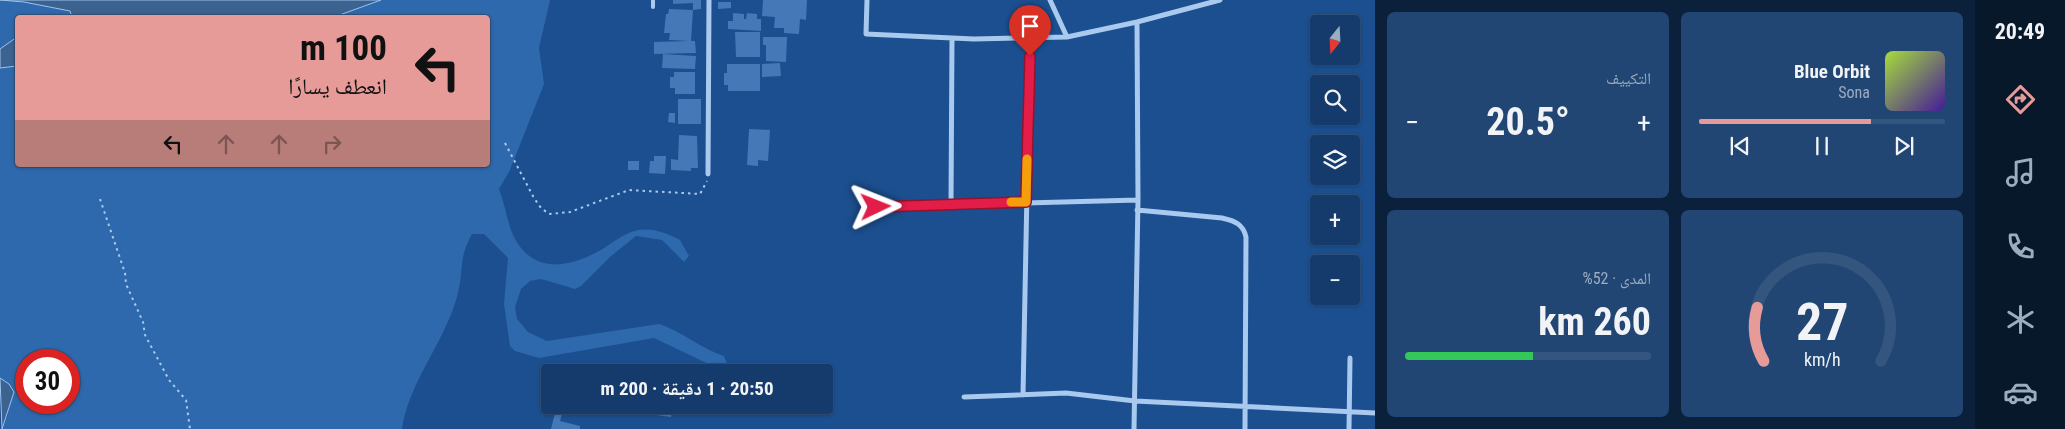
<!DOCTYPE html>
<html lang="ar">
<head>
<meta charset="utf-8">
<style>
  :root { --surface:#143b6b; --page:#214673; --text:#f1f3f6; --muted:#9dadc1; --line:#33557e; --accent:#e69b98 }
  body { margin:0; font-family:"Roboto Condensed","Noto Naskh Arabic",sans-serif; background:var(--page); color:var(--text); direction:rtl; height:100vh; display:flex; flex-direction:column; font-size:19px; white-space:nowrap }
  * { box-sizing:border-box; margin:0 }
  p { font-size:16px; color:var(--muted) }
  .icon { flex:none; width:28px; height:28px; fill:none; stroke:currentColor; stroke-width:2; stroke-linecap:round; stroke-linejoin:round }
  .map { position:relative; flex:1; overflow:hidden; direction:ltr }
  .side { display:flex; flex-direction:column; gap:12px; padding:12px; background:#0b203b; width:600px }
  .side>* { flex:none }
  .hud { position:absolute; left:15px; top:15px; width:475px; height:152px; border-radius:5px; box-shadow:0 1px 4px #0004,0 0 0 1px var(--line); direction:rtl; background:#e69b98; color:#111; overflow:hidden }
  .needle { width:32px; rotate:198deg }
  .tools { position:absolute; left:1310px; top:15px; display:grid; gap:10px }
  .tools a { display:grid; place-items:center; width:50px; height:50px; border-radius:5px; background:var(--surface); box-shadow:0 1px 4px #0004,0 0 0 1px var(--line); font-size:25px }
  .speed { position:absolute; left:15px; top:349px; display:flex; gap:10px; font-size:25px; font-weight:700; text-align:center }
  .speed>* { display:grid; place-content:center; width:65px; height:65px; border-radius:50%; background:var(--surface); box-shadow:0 1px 4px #0004,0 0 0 1px var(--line); line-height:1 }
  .speed .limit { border:8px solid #d22; background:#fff; color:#111 }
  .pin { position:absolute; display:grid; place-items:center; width:42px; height:42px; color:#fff; margin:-51px -21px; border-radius:50% 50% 50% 0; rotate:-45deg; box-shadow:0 0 5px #0007 }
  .pin .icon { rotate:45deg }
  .me { position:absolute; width:55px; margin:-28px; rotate:88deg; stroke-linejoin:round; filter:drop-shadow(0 0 4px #0008) }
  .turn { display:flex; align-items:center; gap:18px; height:105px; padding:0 20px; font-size:22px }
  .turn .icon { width:65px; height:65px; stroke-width:2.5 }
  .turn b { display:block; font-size:35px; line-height:42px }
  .lanes { display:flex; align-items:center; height:48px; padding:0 20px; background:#0003; justify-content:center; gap:25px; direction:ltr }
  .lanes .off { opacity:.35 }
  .big { font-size:38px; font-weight:700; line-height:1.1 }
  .side .widget { flex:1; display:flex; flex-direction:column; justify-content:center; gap:8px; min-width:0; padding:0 18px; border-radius:8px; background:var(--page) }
  .side .dial { align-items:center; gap:0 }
  .dial svg { height:130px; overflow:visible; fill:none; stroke:var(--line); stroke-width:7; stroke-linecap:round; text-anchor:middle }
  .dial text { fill:var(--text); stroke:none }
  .song { display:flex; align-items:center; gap:15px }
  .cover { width:60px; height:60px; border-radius:8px; background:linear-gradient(135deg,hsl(80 70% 55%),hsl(260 70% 35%)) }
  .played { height:5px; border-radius:2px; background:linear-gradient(90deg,var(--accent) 70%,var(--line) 70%) }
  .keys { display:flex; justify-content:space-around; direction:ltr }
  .heat { display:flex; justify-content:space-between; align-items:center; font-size:28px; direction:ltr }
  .charge { height:8px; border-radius:4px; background:linear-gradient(90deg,#34c759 52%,var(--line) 0) }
  .side .tiles { flex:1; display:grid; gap:12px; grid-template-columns:repeat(2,1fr) }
  .trip { position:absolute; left:541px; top:364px; width:292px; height:50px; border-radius:5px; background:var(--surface); box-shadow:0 1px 4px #0004,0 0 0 1px var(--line); font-weight:700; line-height:50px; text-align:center; direction:rtl }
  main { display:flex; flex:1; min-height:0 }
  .tabs { display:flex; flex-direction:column; width:90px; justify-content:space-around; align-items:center; background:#08182b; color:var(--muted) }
  .tabs .icon { width:35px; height:35px }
  .tabs .on { color:var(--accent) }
  .tabs b { font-size:22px; color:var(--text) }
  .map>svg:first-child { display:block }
</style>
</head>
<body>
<main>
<nav class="tabs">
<b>20:49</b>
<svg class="icon on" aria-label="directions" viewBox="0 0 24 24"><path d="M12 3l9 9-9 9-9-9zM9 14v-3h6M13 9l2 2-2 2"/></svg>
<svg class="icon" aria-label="music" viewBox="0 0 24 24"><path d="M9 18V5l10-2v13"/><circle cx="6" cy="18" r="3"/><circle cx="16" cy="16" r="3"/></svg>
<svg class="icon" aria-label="phone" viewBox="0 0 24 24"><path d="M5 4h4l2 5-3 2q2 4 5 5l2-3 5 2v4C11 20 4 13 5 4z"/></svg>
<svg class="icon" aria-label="climate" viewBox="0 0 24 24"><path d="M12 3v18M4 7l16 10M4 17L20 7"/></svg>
<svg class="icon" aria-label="car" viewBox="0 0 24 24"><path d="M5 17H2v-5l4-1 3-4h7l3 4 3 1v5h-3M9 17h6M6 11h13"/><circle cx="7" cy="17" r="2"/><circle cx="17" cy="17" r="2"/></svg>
</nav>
<section class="side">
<div class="tiles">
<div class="widget">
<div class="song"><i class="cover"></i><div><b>Blue Orbit</b><p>Sona</p></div></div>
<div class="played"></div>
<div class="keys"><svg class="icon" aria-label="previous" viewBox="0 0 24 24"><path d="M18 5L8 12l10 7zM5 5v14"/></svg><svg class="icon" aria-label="pause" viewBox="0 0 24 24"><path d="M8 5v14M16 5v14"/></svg><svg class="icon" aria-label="next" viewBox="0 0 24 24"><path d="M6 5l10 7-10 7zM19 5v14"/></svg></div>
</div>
<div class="widget"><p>التكييف</p>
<div class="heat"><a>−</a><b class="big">20.5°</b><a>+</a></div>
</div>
<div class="widget dial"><svg viewBox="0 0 100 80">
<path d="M14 69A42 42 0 1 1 86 69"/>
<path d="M14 69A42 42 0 0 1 10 36" stroke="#e69b98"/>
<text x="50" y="56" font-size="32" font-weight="700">27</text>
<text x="50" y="72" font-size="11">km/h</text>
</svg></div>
<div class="widget"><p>المدى · 52%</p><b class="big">260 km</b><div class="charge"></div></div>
</div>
</section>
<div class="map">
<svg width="1375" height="429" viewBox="0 0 1375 429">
  <rect width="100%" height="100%" fill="#1b4f8f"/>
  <path fill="#2e69ad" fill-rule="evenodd" d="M381,0H550L539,48L544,84L510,170L499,189C505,204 507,222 514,237C533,274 568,268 599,251C612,244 624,232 639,230C654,228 666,233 680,240L689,256L684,262L662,240L636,236L610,257L581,286L575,289L541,279L530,281L521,289L515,307L517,319L528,332L547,341L659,324C683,332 700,348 724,356L728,367L721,370L654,338L539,358L515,351L510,346L504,304L508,258L484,234H472C458,260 464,268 458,293C446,341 409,381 402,429H2L8,414L9,384L0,378V68L17,66L18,165H488V18L334,17ZM26,360H69V402H26Z
    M0,1C23,0 47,5 70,11L72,17L18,18L17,37L0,49Z"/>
  <path fill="#3c6290" stroke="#9cc4f0" d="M0,0H381L334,17H72L70,11L24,2Z
    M17,37V66L0,68V49Z
    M0,378L9,384L14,392L2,429Z"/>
  <path fill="#4478b7" d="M673,0H701V9L693,10V3L673,4Z
    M763,0H807L806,20L800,19L799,34L784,33V28H774L775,17L762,16Z
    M718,2H731V8L718,9Z
    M669,9L693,10L691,41H695L696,53L654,54V42L689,41L669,40L670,33H664L666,14H668Z
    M733,13L744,14V19H746L747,13L757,14V19H761V31L728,29V21H733Z
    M735,32H760V57H736Z
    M763,37H787L786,62L766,61V45H763Z
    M663,54L696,56L695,69L662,68Z
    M780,63L781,76L762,77V64Z
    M727,64H760V91H728V85H724V73H727Z
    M674,72H695V94H675V88H670V77H674Z
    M678,99H701V124H678Z
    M669,113H675V123L668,122Z
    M749,129L770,130L768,161L758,160V166L747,165Z
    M679,135L697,136L698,168H691V171L671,170V159L678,160Z
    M654,156H666L665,174L649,173L650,161H654Z
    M628,161H639V170H628Z
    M643,405H673L671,417L642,413Z
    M555,413L562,414L560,421L580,426V429H551Z"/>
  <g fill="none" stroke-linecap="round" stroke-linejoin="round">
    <path stroke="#a9c9ee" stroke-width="2" stroke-dasharray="2.5 4" stroke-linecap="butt" d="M505,143L534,198L541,208L549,214L570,212L629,190L700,194L707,181
      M100,199L125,273L126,284L143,322L145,335L169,380L186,400L190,429"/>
    <path stroke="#a9c9ee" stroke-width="4" d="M653,7V0"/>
    <path stroke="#a9c9ee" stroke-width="5" d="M867,0L866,34L974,39L1067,37L1137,22L1220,0
      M1050,0L1067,37
      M708,174L709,0
      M951,204L952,38
      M876,207L1138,200
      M1137,210L1222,218C1235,221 1243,224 1246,237L1245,429
      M1023,395L1030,38
      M964,397L1066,393L1135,401L1375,413
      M1134,429L1138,200L1137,22
      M1349,429L1350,358"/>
  </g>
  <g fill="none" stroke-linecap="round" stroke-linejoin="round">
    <defs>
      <path id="route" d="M876,207L1026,202L1030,56"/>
    </defs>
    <use href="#route" stroke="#92132f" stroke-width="12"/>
    <use href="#route" stroke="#e11d48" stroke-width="9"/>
    <path stroke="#f59e0b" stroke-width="9" d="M1011,202H1026L1027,159"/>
  </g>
</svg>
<div class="tools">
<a><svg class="needle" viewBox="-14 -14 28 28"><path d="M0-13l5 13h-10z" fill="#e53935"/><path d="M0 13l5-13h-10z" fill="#9dadc1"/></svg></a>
<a><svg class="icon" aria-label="search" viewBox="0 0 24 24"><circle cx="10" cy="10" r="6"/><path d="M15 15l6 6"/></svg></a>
<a><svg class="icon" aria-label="layers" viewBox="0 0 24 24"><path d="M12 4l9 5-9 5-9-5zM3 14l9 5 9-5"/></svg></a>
<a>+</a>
<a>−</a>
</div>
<div class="speed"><div class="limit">30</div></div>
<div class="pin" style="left:1030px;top:56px;background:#d93025"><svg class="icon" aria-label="arrive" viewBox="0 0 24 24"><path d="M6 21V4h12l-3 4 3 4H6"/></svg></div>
<svg class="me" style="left:876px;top:207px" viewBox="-20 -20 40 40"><path d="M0-17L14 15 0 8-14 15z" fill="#e11d48" stroke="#fff" stroke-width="4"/></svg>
<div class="trip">20:50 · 1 دقيقة · 200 m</div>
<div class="hud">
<div class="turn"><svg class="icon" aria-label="left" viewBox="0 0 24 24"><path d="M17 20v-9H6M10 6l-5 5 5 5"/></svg><div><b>100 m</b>انعطف يسارًا</div></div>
<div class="lanes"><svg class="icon" aria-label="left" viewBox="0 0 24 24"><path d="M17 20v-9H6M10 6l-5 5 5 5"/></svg><svg class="icon off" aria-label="ahead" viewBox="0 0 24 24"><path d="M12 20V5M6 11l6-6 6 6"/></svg><svg class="icon off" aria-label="ahead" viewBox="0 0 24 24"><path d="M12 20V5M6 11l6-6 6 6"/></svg><svg class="icon off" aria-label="right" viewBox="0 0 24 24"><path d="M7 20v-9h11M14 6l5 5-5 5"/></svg></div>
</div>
</div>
</main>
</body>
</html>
